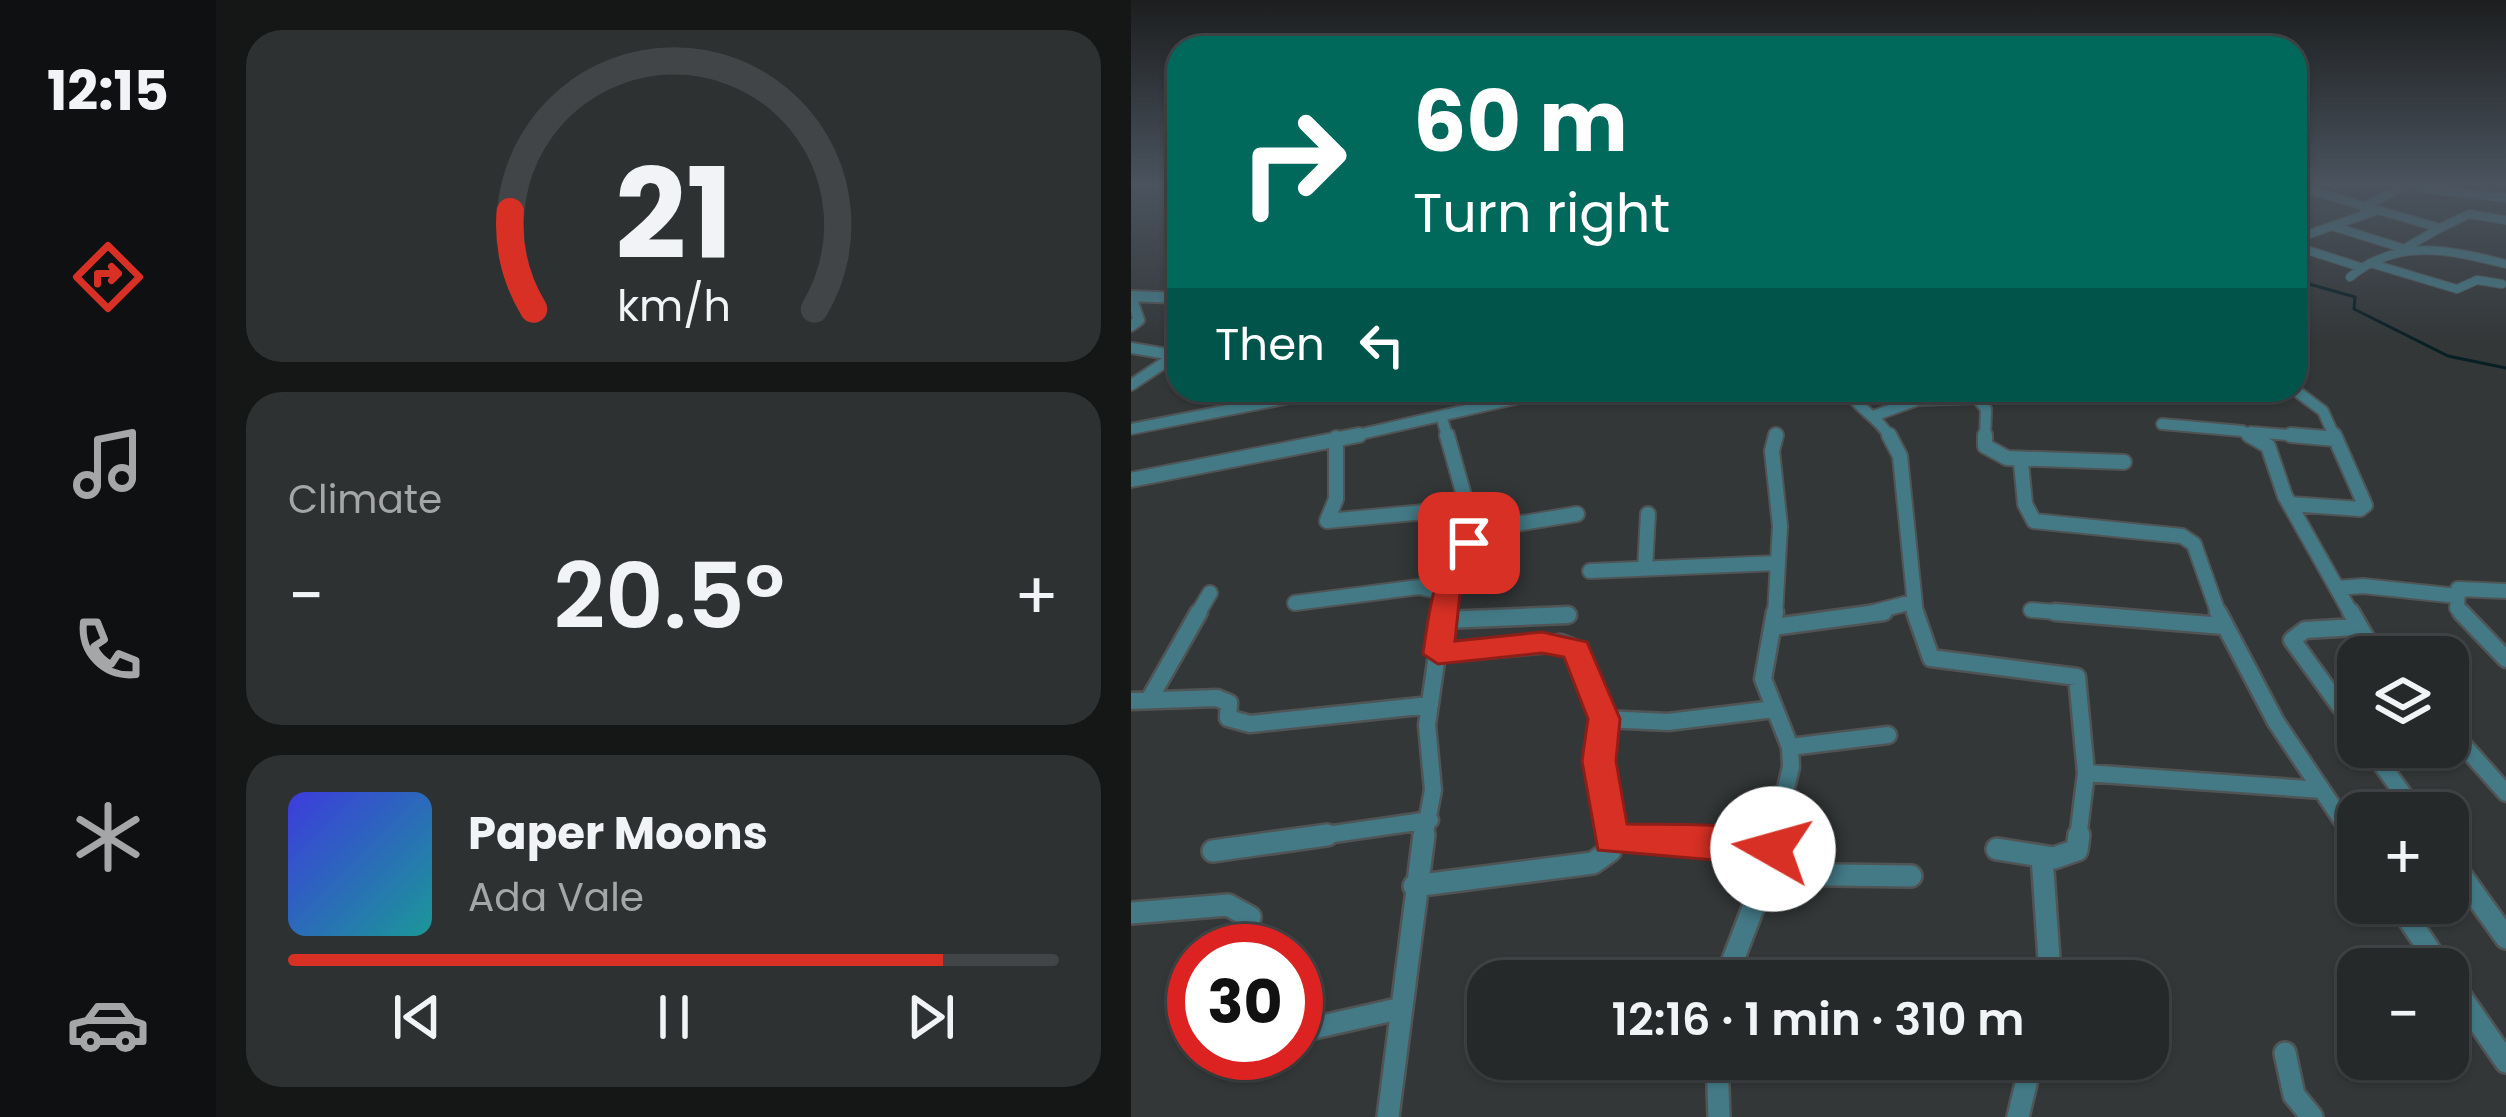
<!DOCTYPE html>
<html lang="en">
<head>
<meta charset="utf-8">
<style>
  :root { --surface:#26292a; --page:#2e3132; --text:#f1f3f6; --muted:#a4a6a8; --line:#424547; --accent:#d93025 }
  body { margin:0; font-family:Poppins,sans-serif; background:var(--page); color:var(--text); height:100vh; display:flex; flex-direction:column; font-size:45px; white-space:nowrap }
  * { box-sizing:border-box; margin:0 }
  p { font-size:39px; color:var(--muted) }
  .icon { flex:none; width:66px; height:66px; fill:none; stroke:currentColor; stroke-width:2; stroke-linecap:round; stroke-linejoin:round }
  .map { position:relative; flex:1; overflow:hidden }
  .drawer { display:flex; flex-direction:column; gap:30px; padding:30px; background:#151717; width:915px }
  .drawer>* { flex:none }
  .top-card { position:absolute; left:36px; top:36px; width:1140px; height:366px; border-radius:36px; box-shadow:0 3px 9px #0004,0 0 0 3px var(--line); background:#00695c; color:#fff; overflow:hidden }
  .fabs { position:absolute; left:1206px; top:636px; display:grid; gap:24px }
  .fabs a { display:grid; place-items:center; width:132px; height:132px; border-radius:24px; background:var(--surface); box-shadow:0 3px 9px #0004,0 0 0 3px var(--line); font-size:60px }
  .speed { position:absolute; left:36px; top:924px; display:flex; gap:24px; font-size:60px; font-weight:700; text-align:center }
  .speed>* { display:grid; place-content:center; width:156px; height:156px; border-radius:50%; background:var(--surface); box-shadow:0 3px 9px #0004,0 0 0 3px var(--line); line-height:1 }
  .speed .limit { border:18px solid #d22; background:#fff; color:#111 }
  .pin { position:absolute; display:grid; place-items:center; width:102px; height:102px; color:#fff; margin:-51px; border-radius:24px; box-shadow:0 6px 18px #0006 }
  .me { position:absolute; width:132px; margin:-66px; rotate:277deg; stroke-linejoin:round; filter:drop-shadow(0 0 9px #0008) }
  .turn { display:flex; align-items:center; gap:42px; height:252px; padding:0 48px; font-size:54px }
  .turn .icon { width:156px; height:156px; stroke-width:2.5 }
  .turn b { display:block; font-size:84px; line-height:102px }
  .then { display:flex; align-items:center; height:114px; padding:0 48px; background:#0003; gap:24px; font-size:45px }
  .big { font-size:90px; font-weight:600; line-height:1.1 }
  .drawer .card { flex:1; display:flex; flex-direction:column; justify-content:center; gap:18px; min-width:0; padding:0 42px; border-radius:36px; background:var(--page) }
  .drawer .dial { align-items:center; gap:0 }
  .dial svg { height:312px; overflow:visible; fill:none; stroke:var(--line); stroke-width:7; stroke-linecap:round; text-anchor:middle }
  .dial text { fill:var(--text); stroke:none }
  .song { display:flex; align-items:center; gap:36px }
  .cover { width:144px; height:144px; border-radius:18px; background:linear-gradient(135deg,hsl(240 70% 55%),hsl(180 70% 35%)) }
  .played { height:12px; border-radius:6px; background:linear-gradient(90deg,var(--accent) 85%,var(--line) 85%) }
  .keys { display:flex; justify-content:space-around; direction:ltr }
  .heat { display:flex; justify-content:space-between; align-items:center; font-size:66px; direction:ltr }
  .trip { position:absolute; left:336px; top:960px; width:702px; height:120px; border-radius:36px; background:var(--surface); box-shadow:0 3px 9px #0004,0 0 0 3px var(--line); font-weight:600; line-height:120px; text-align:center }
  main { display:flex; flex:1; min-height:0 }
  .tabs { display:flex; flex-direction:column; width:216px; justify-content:space-around; align-items:center; background:#0f1011; color:var(--muted) }
  .tabs .icon { width:84px; height:84px }
  .tabs .current { color:var(--accent) }
  .tabs b { font-size:54px; color:var(--text) }
  .map>svg:first-child { display:block }
</style>
</head>
<body>
<main>
<nav class="tabs">
<b>12:15</b>
<svg class="icon current" aria-label="directions" viewBox="0 0 24 24"><path d="M12 3l9 9-9 9-9-9zM9 14v-3h6M13 9l2 2-2 2"/></svg>
<svg class="icon" aria-label="music" viewBox="0 0 24 24"><path d="M9 18V5l10-2v13"/><circle cx="6" cy="18" r="3"/><circle cx="16" cy="16" r="3"/></svg>
<svg class="icon" aria-label="phone" viewBox="0 0 24 24"><path d="M5 4h4l2 5-3 2q2 4 5 5l2-3 5 2v4C11 20 4 13 5 4z"/></svg>
<svg class="icon" aria-label="climate" viewBox="0 0 24 24"><path d="M12 3v18M4 7l16 10M4 17L20 7"/></svg>
<svg class="icon" aria-label="car" viewBox="0 0 24 24"><path d="M5 17H2v-5l4-1 3-4h7l3 4 3 1v5h-3M9 17h6M6 11h13"/><circle cx="7" cy="17" r="2"/><circle cx="17" cy="17" r="2"/></svg>
</nav>
<section class="drawer">
<div class="card dial"><svg viewBox="0 0 100 80">
<path d="M14 69A42 42 0 1 1 86 69"/>
<path d="M14 69A42 42 0 0 1 8 44" stroke="#d93025"/>
<text x="50" y="56" font-size="32" font-weight="700">21</text>
<text x="50" y="72" font-size="11">km/h</text>
</svg></div>
<div class="card"><p>Climate</p>
<div class="heat"><a>−</a><b class="big">20.5°</b><a>+</a></div>
</div>
<div class="card">
<div class="song"><i class="cover"></i><div><b>Paper Moons</b><p>Ada Vale</p></div></div>
<div class="played"></div>
<div class="keys"><svg class="icon" aria-label="previous" viewBox="0 0 24 24"><path d="M18 5L8 12l10 7zM5 5v14"/></svg><svg class="icon" aria-label="pause" viewBox="0 0 24 24"><path d="M8 5v14M16 5v14"/></svg><svg class="icon" aria-label="next" viewBox="0 0 24 24"><path d="M6 5l10 7-10 7zM19 5v14"/></svg></div>
</div>
</section>
<div class="map">
<svg width="1375" height="1117" viewBox="0 0 1375 1117">
  <rect width="100%" height="100%" fill="#333738"/>
  <g fill="none" stroke-linecap="round" stroke-linejoin="round">
    <path stroke="#081f24" stroke-width="3" d="M42,263L48,257
      M1164,280L1224,297L1223,309L1317,356L1375,368"/>
    <defs>
      <path id="minor-far4" d="M1277,185L1316,192
        M1164,186L1309,228L1276,247
        M1315,191L1375,198
        M1232,207L1276,185
        M1201,226L1271,248
        M1309,228L1338,214L1375,220
        M1164,239L1244,211
        M1164,246L1229,267
        M1239,263L1326,289L1346,280L1371,284
        M1219,277C1267,237 1319,250 1375,264
        M0,296L48,298"/>
      <path id="minor-far3" d="M0,296L48,298
        M0,297L8,320L0,326
        M0,348L42,355
        M0,385L48,353
        M716,390C728,410 748,417 759,438
        M1164,390L1192,411L1204,438
        M846,398L964,396L963,390
        M745,415L787,400L846,398L855,409L854,438
        M311,419L317,438
        M1031,424L1111,431L1124,438
        M0,429L199,390
        M1120,432L1196,438
        M213,438L423,390"/>
      <path id="minor-far2" d="M758,435L769,456L785,615
        M854,435V446L876,458L993,462
        M1118,435L1137,446L1154,496L1221,615
        M1160,435L1205,439
        M205,438V499L196,521L337,508
        M890,462L894,504L903,521L1051,536L1063,544L1088,615
        M0,480L228,435
        M1159,504L1229,509L1234,505L1203,435
        M343,531L446,514
        M514,569L517,514
        M459,571L646,563
        M1207,588L1232,586L1327,596
        M164,603L288,587L315,593
        M900,610L960,615
        M66,615L79,593
        M312,615L315,593L343,531L316,435
        M644,615L649,526L641,451L645,435
        M731,615L781,602
        M1333,615L1326,608L1327,589L1375,591"/>
      <path id="minor-far1" d="M784,612L800,658L946,677L955,773
        M924,612L1092,626
        M1087,612L1145,722L1223,838
        M1220,612L1246,657
        M1330,612L1375,659
        M311,620L437,615
        M643,627L753,612
        M1225,627L1174,630L1161,640L1227,731
        M307,654L430,643L445,649L473,719L537,722L643,709
        M18,700L68,612
        M0,701L86,698L98,703L97,718L119,724L299,705
        M473,719L468,761L480,838
        M1317,728L1375,793
        M659,747L757,735
        M1238,747L1286,813
        M175,838L299,820
        M293,838L302,790L296,725L312,612
        M643,838L660,767L659,747L632,679L644,612
        M947,838L955,773L1191,790"/>
      <path id="minor" d="M1221,835L1227,843
        M480,840L571,841L642,849
        M866,849L923,858L946,850L948,835
        M82,851L196,835
        M911,856L918,959L914,981
        M1317,857L1375,938
        M635,874L780,876
        M283,886L462,863L479,851V835
        M1267,903L1311,969
        M0,913L97,905L119,917L113,951
        M1317,978L1375,1062
        M594,981L635,874L644,835
        M165,1032L271,1008
        M1154,1053L1163,1095L1181,1117
        M586,1059L588,1117
        M257,1117L293,835
        M887,1117L901,1059"/>
    </defs>
    <use href="#minor-far4" stroke="#505455" stroke-width="10"/>
    <use href="#minor-far3" stroke="#505455" stroke-width="14"/>
    <use href="#minor-far2" stroke="#505455" stroke-width="18"/>
    <use href="#minor-far1" stroke="#505455" stroke-width="21"/>
    <use href="#minor" stroke="#505455" stroke-width="26"/>
    <use href="#minor-far4" stroke="#437a86" stroke-width="8"/>
    <use href="#minor-far3" stroke="#437a86" stroke-width="10"/>
    <use href="#minor-far2" stroke="#437a86" stroke-width="14"/>
    <use href="#minor-far1" stroke="#437a86" stroke-width="16"/>
    <use href="#minor" stroke="#437a86" stroke-width="21"/>
  </g>
  <linearGradient id="sky" x2="0" y2="1"><stop stop-color="#1c1e1f"/><stop offset="0.54" stop-color="#4a535e"/><stop offset="1" stop-color="#4a535e" stop-opacity="0"/></linearGradient>
  <rect width="1375" height="342" fill="url(#sky)"/>
  <path fill="#d93025" stroke="#8d1f18" stroke-width="3" d="M338,535L351,543L329,593L324,641L411,632L456,642L489,719L485,761L496,824C547,825 606,821 655,838L660,849L655,860L642,865L467,850L451,761L457,719L433,657L411,653L307,664L292,654C296,624 305,545 338,535Z"/>
</svg>
<div class="fabs">
<a><svg class="icon" aria-label="layers" viewBox="0 0 24 24"><path d="M12 4l9 5-9 5-9-5zM3 14l9 5 9-5"/></svg></a>
<a>+</a>
<a>−</a>
</div>
<div class="speed"><div class="limit">30</div></div>
<div class="pin" style="left:338px;top:543px;background:#d93025"><svg class="icon" aria-label="arrive" viewBox="0 0 24 24"><path d="M6 21V4h12l-3 4 3 4H6"/></svg></div>
<svg class="me" style="left:642px;top:849px" viewBox="-20 -20 40 40"><circle r="19" fill="#fff"/><path d="M0-13L10 11 0 6-10 11z" fill="#d93025"/></svg>
<div class="trip">12:16 · 1 min · 310 m</div>
<div class="top-card">
<div class="turn"><svg class="icon" aria-label="right" viewBox="0 0 24 24"><path d="M7 20v-9h11M14 6l5 5-5 5"/></svg><div><b>60 m</b>Turn right</div></div>
<div class="then">Then<svg class="icon" aria-label="left" viewBox="0 0 24 24"><path d="M17 20v-9H6M10 6l-5 5 5 5"/></svg></div>
</div>
</div>
</main>
</body>
</html>
